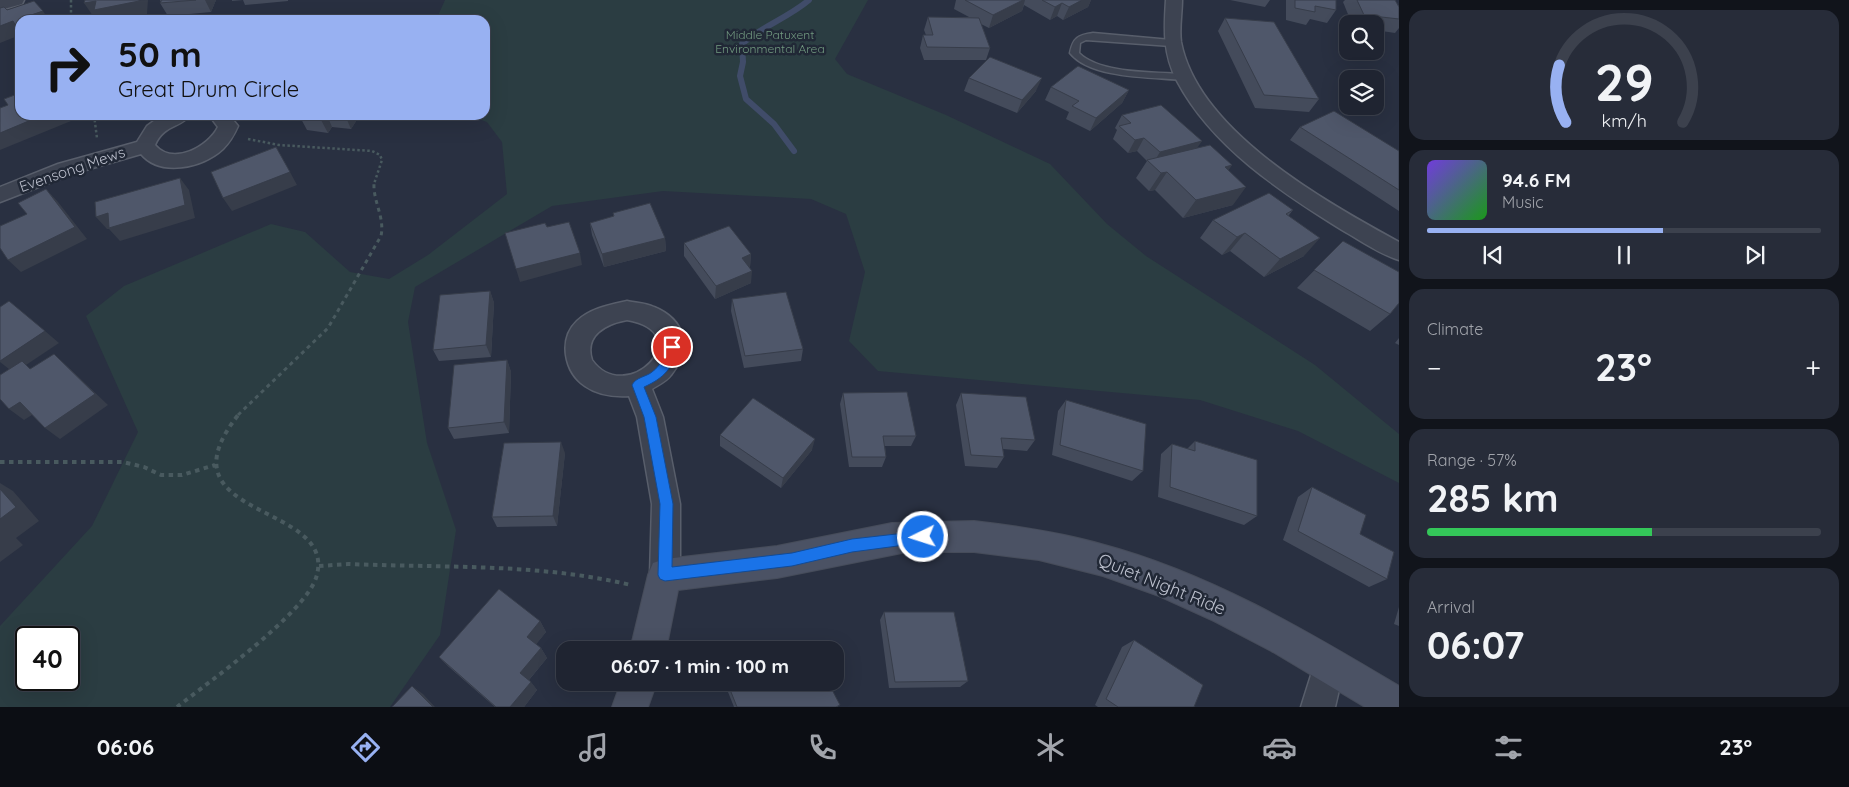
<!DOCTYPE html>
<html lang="en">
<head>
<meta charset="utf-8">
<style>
  :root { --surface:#1f2431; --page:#272c39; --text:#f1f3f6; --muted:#a1a4ab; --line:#3c414d; --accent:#98b1f2 }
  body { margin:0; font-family:Quicksand,sans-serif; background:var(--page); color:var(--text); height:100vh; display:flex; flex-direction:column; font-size:19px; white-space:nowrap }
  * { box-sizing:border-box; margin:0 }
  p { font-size:16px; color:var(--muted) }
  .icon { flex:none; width:28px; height:28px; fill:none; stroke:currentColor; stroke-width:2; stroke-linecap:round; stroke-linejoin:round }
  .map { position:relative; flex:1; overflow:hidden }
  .side { display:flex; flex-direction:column; gap:10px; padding:10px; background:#11141b; width:450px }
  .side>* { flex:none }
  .banner { position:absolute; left:15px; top:15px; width:475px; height:105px; border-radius:15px; box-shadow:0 5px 20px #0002,0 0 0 1px var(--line); background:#98b1f2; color:#111; overflow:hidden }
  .tools { position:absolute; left:1339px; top:15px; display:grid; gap:10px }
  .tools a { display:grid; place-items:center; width:45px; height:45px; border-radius:10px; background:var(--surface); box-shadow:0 5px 20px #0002,0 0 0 1px var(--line); font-size:25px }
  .speed { position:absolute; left:15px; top:626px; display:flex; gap:10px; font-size:25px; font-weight:700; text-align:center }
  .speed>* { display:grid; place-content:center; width:65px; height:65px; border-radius:50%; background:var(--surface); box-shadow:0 5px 20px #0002,0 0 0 1px var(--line); line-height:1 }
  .speed .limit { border:2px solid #111; border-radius:8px; background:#fff; color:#111 }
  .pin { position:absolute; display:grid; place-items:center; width:42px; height:42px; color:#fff; margin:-21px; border:2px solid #fff; border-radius:50%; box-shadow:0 1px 5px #0007 }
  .me { position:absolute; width:55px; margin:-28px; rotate:266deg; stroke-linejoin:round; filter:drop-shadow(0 0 4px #0008) }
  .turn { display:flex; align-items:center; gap:18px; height:105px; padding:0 20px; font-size:22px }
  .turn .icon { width:65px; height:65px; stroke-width:2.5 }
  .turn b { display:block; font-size:35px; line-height:42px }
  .big { font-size:38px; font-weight:800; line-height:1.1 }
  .side .tile { flex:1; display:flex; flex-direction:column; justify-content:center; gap:8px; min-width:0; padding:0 18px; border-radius:15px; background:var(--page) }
  .side .dial { align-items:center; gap:0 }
  .dial svg { height:130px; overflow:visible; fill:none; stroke:var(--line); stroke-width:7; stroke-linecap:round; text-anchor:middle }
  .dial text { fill:var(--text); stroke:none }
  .song { display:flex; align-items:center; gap:15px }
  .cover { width:60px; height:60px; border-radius:8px; background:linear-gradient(135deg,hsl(260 70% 55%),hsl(120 70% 35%)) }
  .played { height:5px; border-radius:2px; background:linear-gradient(90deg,var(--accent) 60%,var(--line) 60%) }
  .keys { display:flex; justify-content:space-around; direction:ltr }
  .heat { display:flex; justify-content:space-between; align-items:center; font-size:28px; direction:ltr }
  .charge { height:8px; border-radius:4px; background:linear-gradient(90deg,#34c759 57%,var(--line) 0) }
  .trip { position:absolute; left:556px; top:641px; width:288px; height:50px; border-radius:15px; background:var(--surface); box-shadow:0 5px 20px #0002,0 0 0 1px var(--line); font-weight:800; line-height:50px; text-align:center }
  .menu { display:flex; height:80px; justify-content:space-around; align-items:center; background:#0c0e14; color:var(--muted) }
  .menu .icon { width:35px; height:35px }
  .menu .current { color:var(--accent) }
  .menu b { font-size:22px; color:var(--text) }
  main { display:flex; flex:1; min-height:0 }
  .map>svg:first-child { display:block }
</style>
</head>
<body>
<main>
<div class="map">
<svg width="1399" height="707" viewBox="0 0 1399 707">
  <rect width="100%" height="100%" fill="#293041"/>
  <path fill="#2b3d42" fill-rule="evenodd" d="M445,0H868L835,59L847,74L946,115L1050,164L1107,224L1146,256L1315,365L1399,434V483L1298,431L1200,400L878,371L849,341L865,272L846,214L811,199L663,191L552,206L415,287L408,322L427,443L456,530L440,635L390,707H0V626L92,526L138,432L86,316L124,286L271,224L305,232L350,272L389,279L428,255L507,194L502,142L487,122L467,115H485V20H436ZM26,638H69V680H26Z"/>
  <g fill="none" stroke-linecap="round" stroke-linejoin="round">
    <path stroke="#404c69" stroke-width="6" d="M794,151L774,124L746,99L740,76L743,62L742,44C762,26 788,18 809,0"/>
    <defs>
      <path id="lane" d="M1093,33L1171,40L1175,43L1171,46L1086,40L1080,43L1079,53C1100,74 1154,72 1184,74L1189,77L1184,80C1152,77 1091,79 1070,53C1073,38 1078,35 1093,33Z"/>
      <path id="street" d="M0,0H24L22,4L0,10Z
        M1166,0H1182C1182,13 1179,29 1181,42C1198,131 1326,202 1399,242V260C1379,254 1360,240 1342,230C1281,192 1212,147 1177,81C1163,54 1164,30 1166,0Z
        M162,115H190C181,128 164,124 155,145C173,166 208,147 218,127L209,115H229L238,126C234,135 230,142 223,149C203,168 160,177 141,154L72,174L0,202V187L58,164L137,142L147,126Z
        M627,301C636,303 645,303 654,307C686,320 692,349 671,375C667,381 658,385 652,389L663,417L680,504V575L676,585L665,590L654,585L650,575L652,504L637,417L629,396C614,397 598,395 585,386C564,372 558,339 577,321C591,308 609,305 627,301ZM627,320C701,333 626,408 592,360C584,335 606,324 627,320Z
        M1329,648L1340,653L1345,664L1335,707H1301L1318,653Z"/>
      <path id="secondary" d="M974,521C1017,526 1059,532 1101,544C1207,572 1306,630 1399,686V707H1365L1273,652L1214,621L1159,596L1103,576L1039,560L974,552H907L777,578L678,590L666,650H630L648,575L653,563L665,559L777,546L892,523Z
        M621,682H657L648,707H612Z"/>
    </defs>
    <use href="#lane" stroke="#585e6b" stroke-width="3"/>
    <use href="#street" stroke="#585e6b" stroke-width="3"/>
    <use href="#secondary" stroke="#464c5a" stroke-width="2"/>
    <path stroke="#495a5f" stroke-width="2.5" stroke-dasharray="2.5 2.5" stroke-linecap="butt" d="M71,0V20
      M94,115L97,138
      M248,139L279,145L372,151L380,155L382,160L374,184"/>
    <path stroke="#495a5f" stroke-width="3" stroke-dasharray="4 4" stroke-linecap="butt" d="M238,415L328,328L381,236C385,217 373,202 374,183"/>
    <path stroke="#495a5f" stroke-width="4" stroke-dasharray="4.5 4.5" stroke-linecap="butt" d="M0,462H123L144,467L161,475H182L215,465
      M319,566L348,564C443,568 538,563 631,585
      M177,707C209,682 304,614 316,578C341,501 153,521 239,414"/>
    <use href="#lane" fill="#3d4351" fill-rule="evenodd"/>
    <use href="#street" fill="#3d4351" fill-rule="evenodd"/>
    <use href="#secondary" fill="#4b5264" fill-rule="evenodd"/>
  </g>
  <path fill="#444b5b" d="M160,0H216L211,12L168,16L160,3L161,2Z
    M232,0H288V1L245,5L243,0L232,1Z
    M956,0H1091L1088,7L1063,20L1057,16L1050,20L1024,5L1022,11L989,28L981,24L990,48L986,60H924L920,48L923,35H926L924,30L928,17H969L954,9Z
    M1230,0H1270L1265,7Z
    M1286,0H1336V10L1327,23L1310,19L1306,25L1286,20Z
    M1345,0H1395L1399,7V28L1395,33L1375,30V24H1352L1343,2Z
    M1225,18L1319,99L1309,112L1255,108L1218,31Z
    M969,78L1036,91L1017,113L964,91Z
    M1051,87L1129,90L1122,103L1090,131L1066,119L1069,112L1045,100Z
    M302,115H360L351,129L332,127L328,133L307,130L300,117Z
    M1122,115L1197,148L1232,165L1228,170L1233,205L1183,218L1155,190L1149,191L1136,178L1147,161L1137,151L1128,153L1113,139L1117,130L1115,128Z
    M1300,127L1399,151V211L1290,140Z
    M1293,210L1289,215L1304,256L1264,277L1230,251L1222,255L1200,238L1213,220Z
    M613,213L665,238L666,251L604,267L592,235L590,223L613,217Z
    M1343,241L1390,314L1370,331L1297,288Z
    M684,243L751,254L750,267H749L751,283L715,299L684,256Z
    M490,291L494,303L491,357L439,361L433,350Z
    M732,299L803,349L801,361L744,368L731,311Z
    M1399,338V345L1395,343Z
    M507,360L511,372L509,433L454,439L448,428Z
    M843,393L916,436L911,446H885L886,457L882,467H849L840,404Z
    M961,393L1035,440L1027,451L1003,449L1004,457L997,468L965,466L956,405Z
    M1066,400L1143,471L1132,481L1052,455L1058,411Z
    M720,435L812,450L781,488L720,446Z
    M1195,441L1257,516L1244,525L1158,497L1161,454L1172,444L1187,449Z
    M565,453L557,526L497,527L492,517Z
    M1312,487L1360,534L1387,579L1369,587L1283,540L1298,497Z
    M1399,607V626L1394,624Z
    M884,612L968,681L960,687L889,688L880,620Z
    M540,621L546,632L536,644L541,648L547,658L529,680L537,690L524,707H495L449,667L439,657Z
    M1134,640L1194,707H1098L1095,705L1122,647Z
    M724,682H828L838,707H734Z"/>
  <path fill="#373d4a" d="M148,0L147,14L115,20H102L98,15L93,16L84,3L96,1Z
    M205,0H216L211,12Z
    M1023,0H1025L1022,11L989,28L993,15Z
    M1082,0H1091L1088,7L1063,20L1069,7Z
    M1062,3L1057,16L1050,20L1055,7Z
    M43,11L49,20H27L25,17Z
    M13,21L20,31V35L0,43V26Z
    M20,24V31L16,26Z
    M1042,78L1036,91L1017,113L1022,100Z
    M1129,90L1122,103L1090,131L1096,118Z
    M43,115H67L71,121L0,150V133Z
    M325,115H327L332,127L328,133L321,120Z
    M345,115H360L351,129Z
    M1144,138L1137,151L1128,153L1135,140Z
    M1202,141L1193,154L1152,165L1160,152Z
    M1232,165L1219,184L1225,167Z
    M290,172L297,185L232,211L223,198Z
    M1167,172L1155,190L1149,191L1161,173Z
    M180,178L189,190L195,218L120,241L109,229H107L96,217Z
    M1246,187L1233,205L1183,218L1196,200Z
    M46,189L58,202L87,239L21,272L8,260Z
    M1245,233L1230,251L1222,255L1237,237Z
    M665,238L666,251L604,267L602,254Z
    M1320,238L1304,256L1264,277L1280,259Z
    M580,253L582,265L520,282L516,269Z
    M751,254L750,267L741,270L742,258Z
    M752,271L751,283L715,299L716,286Z
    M490,291L494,303L491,357L486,345Z
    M45,331L59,343L26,365L36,373H14L0,362V361Z
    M54,354L67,366L108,405L60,439L45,428Z
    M507,360L511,372L509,433L504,422Z
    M20,402L35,413L24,420L9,409Z
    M815,439L812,450L781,488L783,478Z
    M561,442L565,453L557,526L553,516Z
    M0,483L13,491L39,521L16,538L23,545L0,562Z
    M540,621L546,632L534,647L527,637Z
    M541,648L547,658L527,682L520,673Z
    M531,682L537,690L524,707H510Z
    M412,686L423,694L435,707H433Z"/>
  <path fill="#4f576a" stroke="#373d4a" d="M85,0H139V1L94,10L96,1L84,3Z
    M162,0H196L160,3Z
    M965,0H1023L993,15Z
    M1042,0H1082L1069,7L1062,3L1055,7Z
    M1295,0H1336V10L1315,6V12L1295,8Z
    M1357,0H1395L1399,7V19L1364,15Z
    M34,1L43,11L25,17L27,20H20V24L16,26L13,21L0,26V8L4,7L7,10Z
    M928,17L979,18L990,48L927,47L923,35H933Z
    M1225,18L1274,22L1319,99L1264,95Z
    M990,57L1042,78L1022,100L969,78Z
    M1078,66L1129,90L1096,118L1072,106L1079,101L1051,87Z
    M20,93V115H43L0,133V108L8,105L4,99Z
    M1161,105L1202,141L1160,152L1144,138L1135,140L1119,126L1131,123L1122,115Z
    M1334,111L1399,151V190L1300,127Z
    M302,115H325L321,120L300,117Z
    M1210,145L1232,165L1225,167L1246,187L1196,200L1167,172L1161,173L1147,160Z
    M276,147L290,172L223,198L211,172Z
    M180,178L185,205L109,228L108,213L96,217L95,202Z
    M46,189L75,227L8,260L0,248V226L27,214L18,203Z
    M1269,193L1293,210L1286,214L1320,238L1280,259L1245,233L1237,237L1213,220Z
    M650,203L665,238L602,254L590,223L614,216L613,213Z
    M569,222L580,253L516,269L505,233L545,223L547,227Z
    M729,226L751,254L742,258L752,271L716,286L684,243Z
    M1343,241L1399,272V303L1390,314L1314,270Z
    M490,291L486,345L433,350L440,295Z
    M786,292L803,349L745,356L732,299Z
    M9,301L45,331L0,361V307Z
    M54,354L95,394L45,428L20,402L9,409L0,399V375L22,361L30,369Z
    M507,360L504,422L448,428L454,365Z
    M907,392L916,436H883L886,457H852L843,393Z
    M961,393L1026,397L1035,440L1001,438L1004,457L971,455Z
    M753,398L815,439L783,478L720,435Z
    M1066,400L1146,424L1143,471L1060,445Z
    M1195,441L1257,460V516L1170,487L1172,444L1195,451Z
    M561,442L553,516L492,517L504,443Z
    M1312,487L1366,515L1360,534L1394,552L1387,579L1298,531Z
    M0,489L16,507L0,519Z
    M499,589L540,621L527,637L541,648L520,673L531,682L510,707H496L439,657Z
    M884,612H954L968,681L895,682Z
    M1134,640L1203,685L1194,707H1118L1106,699Z
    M811,648L812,650H806Z
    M727,682H828L840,705L836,707H737Z
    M412,686L433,707H392Z"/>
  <path fill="#1a73e8" stroke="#114b97" d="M672,342L678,347C673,368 664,378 644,387L656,417L673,504L672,567L792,553L852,539L923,531L928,533L930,537L928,542L852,552L792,566L665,581L660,579L658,575L660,504L644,417L632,385C636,377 646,377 652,372C662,365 664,354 669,344Z"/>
  <g text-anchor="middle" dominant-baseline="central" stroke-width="5" stroke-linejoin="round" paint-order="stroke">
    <g font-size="12" fill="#729a80" stroke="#212836">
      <text x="770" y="34">Middle Patuxent<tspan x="770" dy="14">Environmental Area</tspan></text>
    </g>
    <g font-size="15" fill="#babecb" stroke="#212836">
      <text transform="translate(72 169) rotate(-19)">Evensong Mews</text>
    </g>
    <g font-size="18" fill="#babecb" stroke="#212836">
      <text transform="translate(1162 584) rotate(22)">Quiet Night Ride</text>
    </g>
  </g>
</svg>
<div class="tools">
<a><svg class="icon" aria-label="search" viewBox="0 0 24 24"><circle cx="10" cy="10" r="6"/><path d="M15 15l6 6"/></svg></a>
<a><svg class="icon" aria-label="layers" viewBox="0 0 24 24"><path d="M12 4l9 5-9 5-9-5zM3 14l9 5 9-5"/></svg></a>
</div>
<div class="speed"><div class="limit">40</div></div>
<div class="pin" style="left:672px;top:347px;background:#d93025"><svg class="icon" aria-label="arrive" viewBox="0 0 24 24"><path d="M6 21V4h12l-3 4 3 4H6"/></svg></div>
<svg class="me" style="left:923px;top:537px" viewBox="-20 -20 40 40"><circle r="17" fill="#1a73e8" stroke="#fff" stroke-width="3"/><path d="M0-11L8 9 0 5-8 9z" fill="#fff"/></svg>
<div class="trip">06:07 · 1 min · 100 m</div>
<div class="banner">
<div class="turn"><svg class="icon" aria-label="right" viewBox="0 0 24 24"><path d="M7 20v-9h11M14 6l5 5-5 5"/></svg><div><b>50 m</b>Great Drum Circle</div></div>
</div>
</div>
<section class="side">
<div class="tile dial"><svg viewBox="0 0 100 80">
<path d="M14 69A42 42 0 1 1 86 69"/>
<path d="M14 69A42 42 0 0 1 10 34" stroke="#98b1f2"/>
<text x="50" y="56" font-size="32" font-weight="700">29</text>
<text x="50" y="72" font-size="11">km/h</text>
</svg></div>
<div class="tile">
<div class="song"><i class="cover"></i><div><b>94.6 FM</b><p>Music</p></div></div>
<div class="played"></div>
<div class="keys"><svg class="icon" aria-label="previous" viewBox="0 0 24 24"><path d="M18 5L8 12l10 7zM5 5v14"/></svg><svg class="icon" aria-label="pause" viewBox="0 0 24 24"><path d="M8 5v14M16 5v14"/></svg><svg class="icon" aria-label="next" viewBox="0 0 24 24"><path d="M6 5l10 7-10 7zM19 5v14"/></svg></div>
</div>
<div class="tile"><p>Climate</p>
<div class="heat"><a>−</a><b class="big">23°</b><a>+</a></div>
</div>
<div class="tile"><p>Range · 57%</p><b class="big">285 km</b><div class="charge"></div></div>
<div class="tile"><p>Arrival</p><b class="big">06:07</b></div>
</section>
</main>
<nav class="menu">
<b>06:06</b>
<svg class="icon current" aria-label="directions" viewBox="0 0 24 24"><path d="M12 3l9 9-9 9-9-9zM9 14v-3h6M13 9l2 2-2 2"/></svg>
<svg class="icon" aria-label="music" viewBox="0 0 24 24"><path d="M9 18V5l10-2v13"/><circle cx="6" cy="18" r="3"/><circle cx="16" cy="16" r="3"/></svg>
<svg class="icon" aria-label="phone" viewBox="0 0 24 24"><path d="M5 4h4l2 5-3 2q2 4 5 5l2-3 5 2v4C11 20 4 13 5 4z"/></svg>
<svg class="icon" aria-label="climate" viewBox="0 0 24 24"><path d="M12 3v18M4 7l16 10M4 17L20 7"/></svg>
<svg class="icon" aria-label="car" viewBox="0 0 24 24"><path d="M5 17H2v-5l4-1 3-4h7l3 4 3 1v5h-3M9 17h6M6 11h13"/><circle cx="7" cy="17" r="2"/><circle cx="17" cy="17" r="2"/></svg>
<svg class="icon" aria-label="filters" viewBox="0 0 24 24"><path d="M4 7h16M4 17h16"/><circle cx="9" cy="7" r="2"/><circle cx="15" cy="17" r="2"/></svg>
<b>23°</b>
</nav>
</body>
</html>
